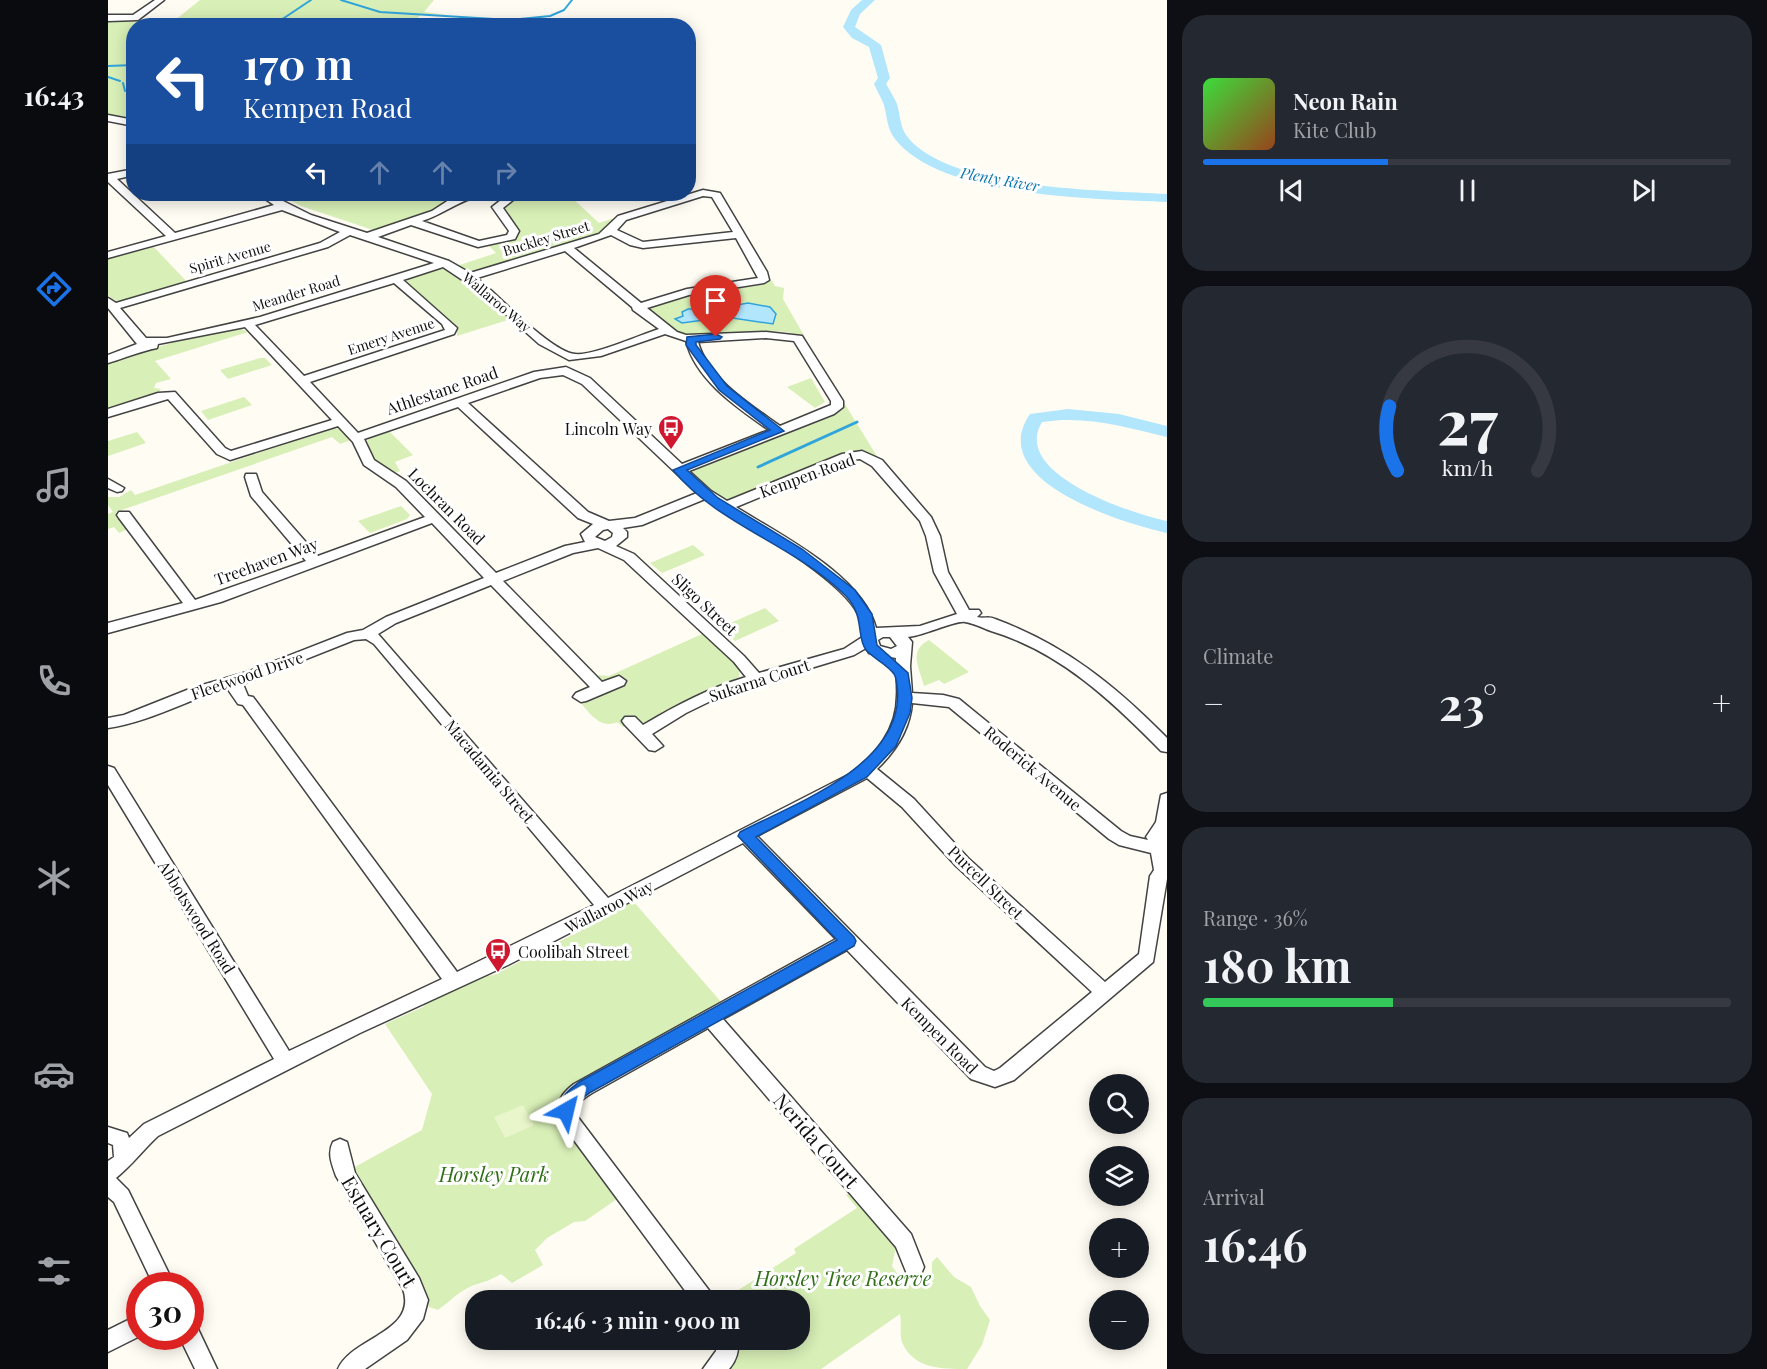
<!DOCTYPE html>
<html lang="en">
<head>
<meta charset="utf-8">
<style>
  :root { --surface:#171b24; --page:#242831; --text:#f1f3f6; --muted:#9ea1a6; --line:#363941; --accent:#1a73e8 }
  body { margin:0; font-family:"Playfair Display",serif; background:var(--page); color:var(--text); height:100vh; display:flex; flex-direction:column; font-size:22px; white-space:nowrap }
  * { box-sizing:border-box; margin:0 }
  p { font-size:20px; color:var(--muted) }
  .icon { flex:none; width:33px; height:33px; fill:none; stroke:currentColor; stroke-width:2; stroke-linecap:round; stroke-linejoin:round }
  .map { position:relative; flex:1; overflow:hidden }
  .details { display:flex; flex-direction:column; gap:15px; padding:15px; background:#0d0f14; width:600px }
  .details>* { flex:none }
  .guide { position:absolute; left:18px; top:18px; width:570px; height:183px; border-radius:24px; box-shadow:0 3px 15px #0003; background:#1a4fa0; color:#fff; overflow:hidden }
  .controls { position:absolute; left:981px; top:1074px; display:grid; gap:12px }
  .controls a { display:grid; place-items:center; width:60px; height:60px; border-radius:50%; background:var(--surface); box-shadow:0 3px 15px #0003; font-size:30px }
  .speed { position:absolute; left:18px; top:1272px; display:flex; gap:12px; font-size:30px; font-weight:700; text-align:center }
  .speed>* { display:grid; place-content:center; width:78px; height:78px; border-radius:50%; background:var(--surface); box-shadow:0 3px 15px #0003; line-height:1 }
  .speed .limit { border:9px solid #d22; background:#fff; color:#111 }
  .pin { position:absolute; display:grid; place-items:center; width:51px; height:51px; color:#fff; margin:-62px -26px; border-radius:50% 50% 50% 0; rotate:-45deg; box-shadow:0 0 6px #0007 }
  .pin .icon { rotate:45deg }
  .me { position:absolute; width:66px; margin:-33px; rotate:37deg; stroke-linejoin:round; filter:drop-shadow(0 0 4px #0008) }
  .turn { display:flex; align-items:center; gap:21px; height:126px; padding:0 18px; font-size:27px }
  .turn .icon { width:78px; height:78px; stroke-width:2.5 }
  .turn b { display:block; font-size:42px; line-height:51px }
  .lanes { display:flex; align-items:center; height:57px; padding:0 18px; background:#0003; justify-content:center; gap:30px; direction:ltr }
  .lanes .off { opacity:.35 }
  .big { font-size:45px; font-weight:700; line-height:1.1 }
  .details .tile { flex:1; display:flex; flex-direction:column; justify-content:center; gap:9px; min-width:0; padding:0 21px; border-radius:24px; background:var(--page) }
  .details .dial { align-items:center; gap:0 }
  .dial svg { height:156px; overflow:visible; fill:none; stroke:var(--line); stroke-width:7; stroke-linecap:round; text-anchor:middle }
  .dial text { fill:var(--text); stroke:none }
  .song { display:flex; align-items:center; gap:18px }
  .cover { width:72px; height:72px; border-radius:9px; background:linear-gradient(135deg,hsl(120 70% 55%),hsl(20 70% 35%)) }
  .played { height:6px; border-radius:3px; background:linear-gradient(90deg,var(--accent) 35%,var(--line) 35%) }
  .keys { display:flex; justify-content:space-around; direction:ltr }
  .heat { display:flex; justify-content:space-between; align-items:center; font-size:33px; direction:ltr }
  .charge { height:9px; border-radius:4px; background:linear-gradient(90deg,#34c759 36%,var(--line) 0) }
  .trip { position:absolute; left:357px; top:1290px; width:345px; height:60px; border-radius:24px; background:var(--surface); box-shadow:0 3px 15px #0003; font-weight:700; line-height:60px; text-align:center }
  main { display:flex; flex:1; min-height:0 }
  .tabs { display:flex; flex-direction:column; width:108px; justify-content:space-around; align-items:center; background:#090b0e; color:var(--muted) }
  .tabs .icon { width:42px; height:42px }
  .tabs .active { color:var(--accent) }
  .tabs b { font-size:27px; color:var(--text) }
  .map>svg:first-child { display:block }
</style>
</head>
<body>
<main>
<nav class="tabs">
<b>16:43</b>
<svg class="icon active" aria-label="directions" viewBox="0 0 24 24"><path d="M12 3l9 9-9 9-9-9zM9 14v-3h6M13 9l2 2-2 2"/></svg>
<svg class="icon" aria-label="music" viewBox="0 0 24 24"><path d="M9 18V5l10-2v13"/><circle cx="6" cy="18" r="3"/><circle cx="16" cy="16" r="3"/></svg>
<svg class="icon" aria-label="phone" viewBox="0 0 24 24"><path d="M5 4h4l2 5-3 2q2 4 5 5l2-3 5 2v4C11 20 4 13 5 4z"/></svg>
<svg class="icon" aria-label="climate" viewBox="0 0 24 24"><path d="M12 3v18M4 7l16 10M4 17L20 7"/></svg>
<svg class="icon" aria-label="car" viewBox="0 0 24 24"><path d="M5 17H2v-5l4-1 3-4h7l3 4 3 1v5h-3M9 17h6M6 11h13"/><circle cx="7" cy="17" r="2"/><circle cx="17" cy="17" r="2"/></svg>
<svg class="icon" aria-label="filters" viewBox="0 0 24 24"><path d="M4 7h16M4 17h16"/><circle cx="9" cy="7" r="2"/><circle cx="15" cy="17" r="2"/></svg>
</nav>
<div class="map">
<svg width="1059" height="1369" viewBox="0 0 1059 1369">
  <rect width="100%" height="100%" fill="#fffcf3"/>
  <path fill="#d8efb7" d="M92,0H326L316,12L339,15L313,14L303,26H253L210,21L193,26L61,25Z
    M0,19L55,25L26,26L25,119L0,115Z
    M170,194H360L347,197L329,211L265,230L193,206Z
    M395,194H460L491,223L513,216L492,234L366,272L349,266L388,253L380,245L411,236L393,206L406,202Z
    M44,245L80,283L13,302L4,299L0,295V257Z
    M335,268C357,272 387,304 403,319L349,336V328L298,282L302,277Z
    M662,278L667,286L676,288L675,299L698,339C672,320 598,345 569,333C558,330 548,317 540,309L568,298L657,284Z
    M132,328L140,332L47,361L63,379L48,383L46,388L53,389L50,393L0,409V362L70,341Z
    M152,358H157L164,365L120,379L112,370Z
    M703,378L717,402L707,408L679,387Z
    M136,397L144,405L100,420L93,411Z
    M735,401L770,458L757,453H741L621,500L609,497L583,473L588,467L728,412L735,407Z
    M224,428L233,429L243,440L232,444L224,437L8,512L20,529L11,533L6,527L0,529V514L5,512L0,505V497H11L23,490L27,495Z
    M280,430L305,455L287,462L292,471L286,473L266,460L259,441L263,436Z
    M29,432L38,443L0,456V441Z
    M293,506L302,515L299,519L262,533L250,521Z
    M585,545L597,555L554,573L542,563Z
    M657,608L671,621L627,641L613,627Z
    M594,634L632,668L631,677L571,704L538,725L528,718L517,723L519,725L515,727L509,722C492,730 481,712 471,701H477L514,685L507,677L495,681L489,675L501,676Z
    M821,640L861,672L836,684L831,680L816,686C811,667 800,651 821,640Z
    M525,901L614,1003L472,1081L453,1122L509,1199L477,1221L466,1222L439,1238L427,1250L435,1265L404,1283L393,1274C383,1280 376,1282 366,1285C352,1290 341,1302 330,1310L321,1307L315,1286L245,1168L314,1130L324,1094L277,1024L315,1007L320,1001L376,976L386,975L472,931L478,924Z
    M744,1192L788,1246L784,1266L795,1282C806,1287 816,1287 824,1277V1262L829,1257L846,1277L863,1287L872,1306L882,1320L874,1345L859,1369C834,1369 805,1369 794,1342C791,1333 794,1323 792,1314L713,1369H621L629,1353L630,1340H692V1300H615L688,1253L686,1249L749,1208L738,1195Z"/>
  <path fill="#e9f5ca" d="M415,1105L426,1125L397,1138L386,1117Z"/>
  <path fill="#b1e6fc" stroke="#31a5db" stroke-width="1.5" d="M640,303L662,307L668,314L665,324L618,317L574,323L567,319L575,316L574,312L580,309H607Z"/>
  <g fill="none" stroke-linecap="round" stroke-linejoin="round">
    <path stroke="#31a5db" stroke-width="2" d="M233,0L272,12L402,20L442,16L456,10L464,0
      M164,26L203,0
      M0,66L26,65
      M0,77L12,81
      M15,83L17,91"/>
    <path stroke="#31a5db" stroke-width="3" d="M650,467L749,422"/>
    <path fill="#b1e6fc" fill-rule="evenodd" d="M754,0H767L752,14L747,27L773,45L782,78L778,84C782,91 786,97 789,104C792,114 792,126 798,135C838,190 995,190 1059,194V202C989,199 833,198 787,139C779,129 779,116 776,105C773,97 769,91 766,84L770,78L761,47L744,38L735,27L743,10Z
      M960,409L1011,414L1059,426V437C1017,427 978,415 934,422C902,474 1025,514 1059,521V533C1014,523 876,481 922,414Z"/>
    <defs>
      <path id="minor" d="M47,0H56L30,20L0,21V15H25Z
        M0,115L26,120V126L0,121Z
        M26,169V175L9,179L67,233L166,205L150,194H161L203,215L259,233L324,211L347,196L371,194L370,196C349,202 333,215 314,221L371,241L399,235L401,231L384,207L393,200L387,194H398L405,200L395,208L411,231L407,239L370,247L303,225L270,237L341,261L362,273L491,234L510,216L595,190L612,193L659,272L661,280L656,283L581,295L539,308L569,332L578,335L658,332L694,336L735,401V407L726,414L581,471L603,491L619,501L734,454L754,451L774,460L823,517L832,536L840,572L861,610H871L873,613L869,617C876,619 881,616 887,619C957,645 1007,685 1059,738V752L1053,751C1003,700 952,652 883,631C875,628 865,623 857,622C849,620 814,636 800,637L804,642L802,666L804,693L835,695L851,699L1013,831L1022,836L1040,840L1038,837L1048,822L1053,795L1059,793V879L1045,962L906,1080L887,1087L863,1079L739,950L615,1019L803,1234L816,1267L813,1274L806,1277L799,1274L788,1247L600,1028L484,1093C474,1099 467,1104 469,1116L603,1293L606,1300H584L451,1120C446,1105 454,1093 466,1084L728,939L635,843L400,965L252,1033L50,1136C35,1150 23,1166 8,1178L20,1190L67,1286H46L6,1202L0,1197V1161L6,1157L5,1145L0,1143V1127L19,1133L21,1138L36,1124L166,1059L0,785V766L6,768L181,1051L334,979L135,705L130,704L121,691L122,687C81,699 42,722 0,728V718L16,715L84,688L139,672L239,633L255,630L278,617L376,578L324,523L113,602L0,633V623L75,603L11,518L9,515L11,512H21L87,600L198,561L143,496L137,477L138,474H148L154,492L210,556L317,517L288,487L256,465L245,442L230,426L122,460L109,454L60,399L0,417V409L50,393L67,392L117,448L123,451L224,420L137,327L50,344L49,348C33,351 17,358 0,363V355L29,344L0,308V298L8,303L212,243L232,232L174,210L0,258V252L58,236L0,182V174ZM595,196L604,197L625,232L535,242L509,230L518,220ZM242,235L326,263L152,317L59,338H38L12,308L220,247ZM503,235L522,245L535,248L628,238L650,278L579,289L533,303L466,248ZM457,251L524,307L525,310L551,329C532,335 485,356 467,354C443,352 390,295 369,278ZM335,267L374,293L431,344L461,360L493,356L557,334L578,341C588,381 630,408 661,430L574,464L482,378L458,367L426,372L250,433L202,382L346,334L349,328L295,280ZM286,283L334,324L337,330L196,376L147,325ZM658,338L686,341L723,401V405L672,426C643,405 600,379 590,342ZM455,375L474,384L589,493L527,518L501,521L480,512L360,403L432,378ZM350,407L470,518L485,524L473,534L477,542L457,546L388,573L298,481L266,460L256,439ZM752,459L764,466L812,521L818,536L826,572L849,614L812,626L768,628C754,575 672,535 628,507L742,460ZM597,499C633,522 732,577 750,614C753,620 754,630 756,636L736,649L651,673L636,656L526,554L508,546L519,537V532L515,528L534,525ZM500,529L505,533L504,537L497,541L487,537L495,530ZM490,548L516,560L626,662L638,677C601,688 569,705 535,725L527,717H517L514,721L517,725L541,750L547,751L555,746L544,734L578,713L617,694L746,655L758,648L761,653L788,658C787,671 790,683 789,696C789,730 768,754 742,774L500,898L270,634L288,623L383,585L482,687L468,693L465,697L473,702L478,701L516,685L518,681L511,676L494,682L395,581L465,553ZM775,637H782L789,646L783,649L772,646L770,640ZM258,639L266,644L486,905L349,972L145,697L140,696L135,684L246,640ZM804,703L841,707L1001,839L1011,845L1043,853L1046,870L1042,876L1031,954L997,982L860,858L806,799L769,769C787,752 802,729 804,703ZM759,778L794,807L848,866L984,992L892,1068L886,1071L877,1067L649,836Z
        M0,479L16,488L14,491L9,492L0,488Z
        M232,1139L239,1142L247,1173L311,1278L320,1300L315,1319L299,1340L257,1369H230C244,1337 310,1332 295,1289L228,1176C224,1164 219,1154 225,1142Z
        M32,1314V1336L0,1352V1330Z
        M82,1326L90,1329L109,1369H87L71,1336H82Z
        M609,1340H631C630,1352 629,1360 621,1369H595L608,1351Z"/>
    </defs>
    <use href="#minor" stroke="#434343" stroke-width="3"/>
    <use href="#minor" fill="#fff" fill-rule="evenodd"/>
  </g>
  <path fill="#1a73e8" stroke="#114b97" stroke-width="1.5" d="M608,334L614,337L612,339L588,342V345L619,386L676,431L579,470L610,498L694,549L747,590L764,614L769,645L800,673L804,698L802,713L788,746L759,777L648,837L746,937L748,941L746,946L483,1092L469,1102L464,1116L458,1118L452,1116L449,1111C454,1096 459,1091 471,1082L729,940L630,836L632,832C684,805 781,770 789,705C790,697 790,681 786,674C779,664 766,659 758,650C748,637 757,616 738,596C687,545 610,525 565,470L662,430L611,390L578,345L579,337Z"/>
  <defs>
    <symbol id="bus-pin" viewBox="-11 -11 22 30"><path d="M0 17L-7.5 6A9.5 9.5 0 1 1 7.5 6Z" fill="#cf182f" stroke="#fff"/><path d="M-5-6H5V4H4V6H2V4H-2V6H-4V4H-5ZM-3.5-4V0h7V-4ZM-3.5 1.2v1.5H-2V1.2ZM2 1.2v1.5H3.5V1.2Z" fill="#fff"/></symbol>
  </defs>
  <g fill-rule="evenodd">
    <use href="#bus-pin" x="548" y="413" width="30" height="40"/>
    <use href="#bus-pin" x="375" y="936" width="30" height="40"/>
  </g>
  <g text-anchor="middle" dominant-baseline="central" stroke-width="6" stroke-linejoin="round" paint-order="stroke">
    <g font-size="14" fill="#101010" stroke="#fff">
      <text transform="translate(438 238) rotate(-17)">Buckley Street</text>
      <text transform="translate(122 257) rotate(-16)">Spirit Avenue</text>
      <text transform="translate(188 293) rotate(-17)">Meander Road</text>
      <text transform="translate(389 302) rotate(40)">Wallaroo Way</text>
      <text transform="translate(283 336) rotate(-18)">Emery Avenue</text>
    </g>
    <g font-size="15" font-style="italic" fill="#0b75b0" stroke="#fff">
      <text transform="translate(892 179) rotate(10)">Plenty River</text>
    </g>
    <g font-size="16" fill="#101010" stroke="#fff">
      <text transform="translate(334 390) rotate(-19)">Athlestane Road</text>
      <text transform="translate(699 475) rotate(-20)">Kempen Road</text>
      <text transform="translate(339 506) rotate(45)">Lochran Road</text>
      <text transform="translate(158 561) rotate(-20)">Treehaven Way</text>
      <text transform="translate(597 604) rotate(43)">Sligo Street</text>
      <text transform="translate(139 675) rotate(-19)">Fleetwood Drive</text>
      <text transform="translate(651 680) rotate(-18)">Sukarna Court</text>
      <text transform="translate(925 768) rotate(40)">Roderick Avenue</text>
      <text transform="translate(382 771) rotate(50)">Macadamia Street</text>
      <text transform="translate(878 882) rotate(44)">Purcell Street</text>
      <text transform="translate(501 906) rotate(-27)">Wallaroo Way</text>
      <text transform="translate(89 917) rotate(58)">Abbotswood Road</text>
      <text transform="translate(832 1035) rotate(45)">Kempen Road</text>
    </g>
    <g font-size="16" fill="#101010" stroke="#fff" text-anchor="end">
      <text x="544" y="428">Lincoln Way</text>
      <text x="410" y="951" text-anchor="start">Coolibah Street</text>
    </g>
    <g font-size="20" fill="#101010" stroke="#fff">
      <text transform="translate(709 1140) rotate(49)">Nerida Court</text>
      <text transform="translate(272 1231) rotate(59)">Estuary Court</text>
    </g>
    <g font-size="20" font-style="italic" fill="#317018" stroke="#fff">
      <text x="386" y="1173">Horsley Park</text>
      <text x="735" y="1277">Horsley Tree Reserve</text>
    </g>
  </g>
</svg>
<div class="controls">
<a><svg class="icon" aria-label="search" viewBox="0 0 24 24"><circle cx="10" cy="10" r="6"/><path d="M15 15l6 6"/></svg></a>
<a><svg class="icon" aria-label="layers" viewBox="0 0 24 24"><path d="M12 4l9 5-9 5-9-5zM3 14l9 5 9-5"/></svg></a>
<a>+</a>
<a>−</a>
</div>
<div class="speed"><div class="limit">30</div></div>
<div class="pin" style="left:608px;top:337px;background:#d93025"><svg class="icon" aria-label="arrive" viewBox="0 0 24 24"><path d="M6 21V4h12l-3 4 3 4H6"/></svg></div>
<svg class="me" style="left:458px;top:1111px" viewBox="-20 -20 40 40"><path d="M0-17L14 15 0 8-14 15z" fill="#1a73e8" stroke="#fff" stroke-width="4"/></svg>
<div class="trip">16:46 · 3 min · 900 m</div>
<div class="guide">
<div class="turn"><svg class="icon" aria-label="left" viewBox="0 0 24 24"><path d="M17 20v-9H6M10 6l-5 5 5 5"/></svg><div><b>170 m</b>Kempen Road</div></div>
<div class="lanes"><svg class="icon" aria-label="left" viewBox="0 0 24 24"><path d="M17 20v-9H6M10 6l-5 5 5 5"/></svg><svg class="icon off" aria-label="ahead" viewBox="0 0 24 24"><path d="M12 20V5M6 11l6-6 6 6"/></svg><svg class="icon off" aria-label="ahead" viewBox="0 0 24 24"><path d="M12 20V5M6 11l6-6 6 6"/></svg><svg class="icon off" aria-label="right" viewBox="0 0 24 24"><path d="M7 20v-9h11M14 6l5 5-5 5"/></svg></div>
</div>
</div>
<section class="details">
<div class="tile">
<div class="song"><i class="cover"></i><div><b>Neon Rain</b><p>Kite Club</p></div></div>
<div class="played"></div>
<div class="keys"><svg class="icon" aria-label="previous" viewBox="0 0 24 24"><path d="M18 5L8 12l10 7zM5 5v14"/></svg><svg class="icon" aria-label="pause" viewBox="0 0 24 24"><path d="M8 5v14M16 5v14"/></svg><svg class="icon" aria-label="next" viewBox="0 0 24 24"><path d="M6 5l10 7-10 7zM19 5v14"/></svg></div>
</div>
<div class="tile dial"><svg viewBox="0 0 100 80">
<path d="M14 69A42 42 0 1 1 86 69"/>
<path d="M14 69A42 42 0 0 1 10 36" stroke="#1a73e8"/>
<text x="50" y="56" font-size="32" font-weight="700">27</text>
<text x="50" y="72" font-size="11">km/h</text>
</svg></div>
<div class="tile"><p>Climate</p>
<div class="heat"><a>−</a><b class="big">23°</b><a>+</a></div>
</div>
<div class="tile"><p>Range · 36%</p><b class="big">180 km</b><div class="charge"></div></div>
<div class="tile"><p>Arrival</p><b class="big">16:46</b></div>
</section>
</main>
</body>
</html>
